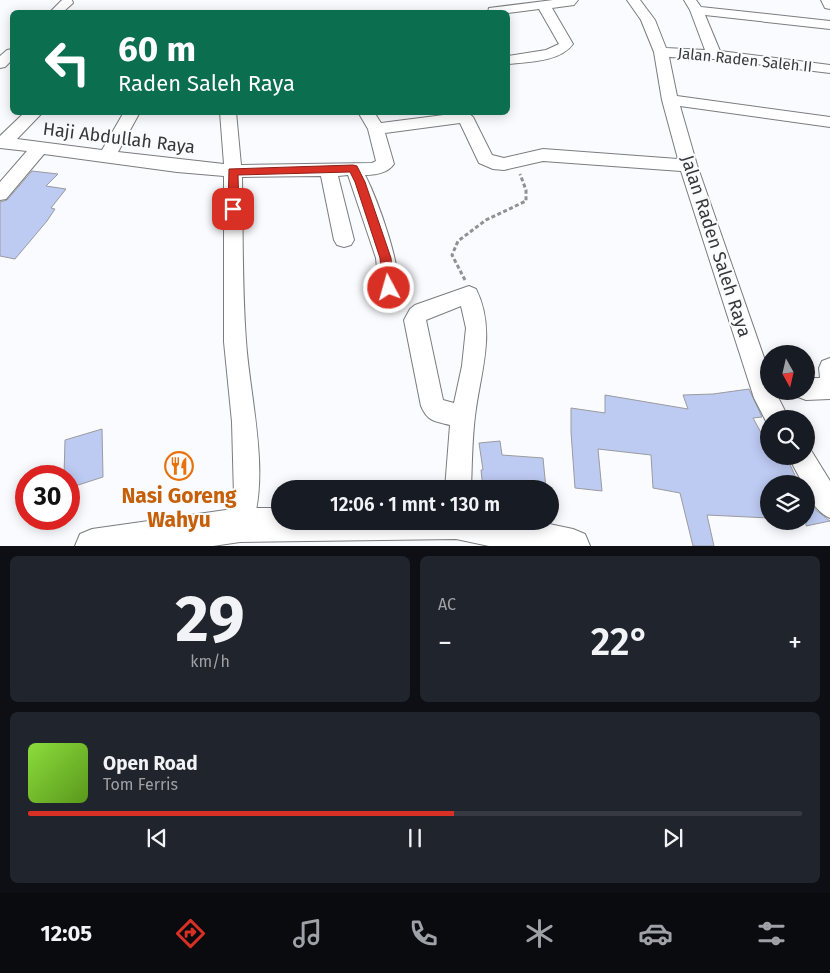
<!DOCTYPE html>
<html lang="id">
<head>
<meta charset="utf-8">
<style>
  :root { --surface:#171b24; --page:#20242c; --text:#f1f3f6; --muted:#9ea1a6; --line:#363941; --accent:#d93025 }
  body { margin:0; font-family:"Fira Sans",sans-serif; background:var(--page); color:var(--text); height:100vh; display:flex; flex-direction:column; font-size:19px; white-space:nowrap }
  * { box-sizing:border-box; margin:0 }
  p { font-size:16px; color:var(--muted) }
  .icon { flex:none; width:28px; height:28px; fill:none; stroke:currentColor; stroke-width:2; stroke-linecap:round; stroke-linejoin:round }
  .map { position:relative; height:546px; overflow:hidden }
  .side { display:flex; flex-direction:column; gap:10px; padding:10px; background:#0d0f14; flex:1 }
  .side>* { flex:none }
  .banner { position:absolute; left:10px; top:10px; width:500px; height:105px; border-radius:8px; box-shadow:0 2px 12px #0003; background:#0b6e4f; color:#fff; overflow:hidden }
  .needle { width:32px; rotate:172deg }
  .buttons { position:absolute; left:760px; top:345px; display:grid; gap:10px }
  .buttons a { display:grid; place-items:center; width:55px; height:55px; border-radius:50%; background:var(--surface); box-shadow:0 2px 12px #0003; font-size:25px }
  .speed { position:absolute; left:15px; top:465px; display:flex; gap:10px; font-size:25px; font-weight:700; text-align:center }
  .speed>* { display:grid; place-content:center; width:65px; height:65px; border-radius:50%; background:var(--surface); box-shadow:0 2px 12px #0003; line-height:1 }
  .speed .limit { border:8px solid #d22; background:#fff; color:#111 }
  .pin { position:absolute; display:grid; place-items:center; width:42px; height:42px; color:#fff; margin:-21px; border-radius:10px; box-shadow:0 2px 8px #0006 }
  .me { position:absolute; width:55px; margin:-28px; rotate:354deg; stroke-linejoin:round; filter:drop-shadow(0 0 4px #0008) }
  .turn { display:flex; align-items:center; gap:18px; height:105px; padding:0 25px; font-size:22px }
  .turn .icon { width:65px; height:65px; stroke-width:2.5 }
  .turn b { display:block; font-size:35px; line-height:42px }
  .big { font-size:38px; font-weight:600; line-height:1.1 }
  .side .card { flex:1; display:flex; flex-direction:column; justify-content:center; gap:8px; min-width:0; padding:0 18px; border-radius:8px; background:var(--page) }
  .side .dial { align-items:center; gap:0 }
  .dial b { font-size:65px; line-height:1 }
  .song { display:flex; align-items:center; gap:15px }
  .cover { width:60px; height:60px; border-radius:8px; background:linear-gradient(135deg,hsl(90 70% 55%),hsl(90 70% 35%)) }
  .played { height:5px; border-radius:2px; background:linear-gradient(90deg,var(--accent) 55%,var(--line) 55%) }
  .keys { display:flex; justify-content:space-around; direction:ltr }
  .heat { display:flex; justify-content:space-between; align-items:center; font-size:28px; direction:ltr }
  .side .tiles { flex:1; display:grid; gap:10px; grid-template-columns:1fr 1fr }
  .card:last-child { grid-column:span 2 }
  .trip { position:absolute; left:271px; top:480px; width:288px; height:50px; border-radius:25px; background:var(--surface); box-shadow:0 2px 12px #0003; font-weight:600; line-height:50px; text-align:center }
  .dock { display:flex; height:80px; justify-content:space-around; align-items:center; background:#090b0e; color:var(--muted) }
  .dock .icon { width:35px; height:35px }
  .dock .active { color:var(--accent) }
  .dock b { font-size:22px; color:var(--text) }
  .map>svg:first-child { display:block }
</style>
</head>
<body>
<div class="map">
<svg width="830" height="546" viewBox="0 0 830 546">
  <rect width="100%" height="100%" fill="#fafbfe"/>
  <path fill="#bdcaf2" stroke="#9a9b9e" d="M32,171L58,174L46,186L66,189L51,208L55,209L47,221L15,259L0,256V202L7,200Z
    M749,389L762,417L753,418L769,447V456H786L799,484H769V518L707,515L714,546H693L680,493L653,488L651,455L598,449L602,491L575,488L571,432V408L605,413V395L688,409L683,395L713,394Z
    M102,429L103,477L69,488V476H64L65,440Z
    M500,441L502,455L543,458L546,489H483L481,470H483L479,443Z
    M806,495L816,510L830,521L806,526Z"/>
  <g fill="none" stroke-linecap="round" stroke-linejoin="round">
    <defs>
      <path id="minor" d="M62,0H72L73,3L63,12H50Z
        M553,0H578L574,5L552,8L573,44C560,62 528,62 508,64V56L546,50L559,44L539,9L508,13L488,12L489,8Z
        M627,0H640L655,20L666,48L705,50L690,10L684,0H696L701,7L830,21V29L705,15L720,51L830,65V73L714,59L669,57L677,96L830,117V127L680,106L697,165L769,372V391H775L789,419H769V427L754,398L681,171L543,161L504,170L493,169L479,163L460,123L385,133L394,164C388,173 375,175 365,175C376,196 406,275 396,295L389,297L382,295L379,289L376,258L348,175L338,176L354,240L351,245L344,247L337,245L334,240L321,176L242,177C243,232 242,287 246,341C250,400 272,479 249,534L240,538L231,534L227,525L234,496L232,422L224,342V176L177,172L44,154L6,199L0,200V182L27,151L0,148V136L25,112H43L17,139L102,150L124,112H140L118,152L224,164L220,112H236L241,165L372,163L376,161L368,129L358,112H374L381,123L467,112L473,117L492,155L504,158L543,149L678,159L662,100L654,52L641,20Z
        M821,0H830V9L825,8Z
        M12,49V60L5,67L0,68V56L7,50Z
        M469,286L476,289C497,331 480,373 475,416C472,440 472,465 471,489H445L450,425C435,421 428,422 421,406L404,320L410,309L415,305ZM461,306L466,328L462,366L454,403L443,400L426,320Z
        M830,358V399L806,400L798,397L795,391H806V378H820L819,368L822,361Z
        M806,446L809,447L830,481V518C818,513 806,497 806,484H803L788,456H806Z"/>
      <path id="major" d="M240,508H280V521H535L573,529L585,534L590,546H489L456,539L240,542L213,546H75L80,534L92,529Z"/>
    </defs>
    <use href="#minor" stroke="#7b7c7e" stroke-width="2"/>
    <use href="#major" stroke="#7b7c7e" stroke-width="2"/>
    <path stroke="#919193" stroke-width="3" stroke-dasharray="4 2.5" stroke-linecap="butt" d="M465,280L452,255L458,241L486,220L526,201V190L520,174"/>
    <use href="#minor" fill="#fff" fill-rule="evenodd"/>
    <use href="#major" fill="#fff" fill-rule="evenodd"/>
  </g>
  <path fill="#d93025" stroke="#8d1f18" d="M353,165L357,166L365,182L391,258L394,288L393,292H385L383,288L380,258L355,182L350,172L238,175L239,209L233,213L228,209L229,169Z"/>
  <defs>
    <symbol id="restaurant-ring" viewBox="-11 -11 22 22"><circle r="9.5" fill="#fafbfe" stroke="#e8710a" stroke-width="1.5"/><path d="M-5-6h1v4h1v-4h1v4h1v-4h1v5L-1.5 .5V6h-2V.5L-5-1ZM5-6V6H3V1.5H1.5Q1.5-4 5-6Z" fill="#e8710a"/></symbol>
  </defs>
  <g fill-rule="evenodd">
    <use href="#restaurant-ring" x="163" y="450" width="32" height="32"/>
  </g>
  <g text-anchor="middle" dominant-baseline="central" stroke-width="4" stroke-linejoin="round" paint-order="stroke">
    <g font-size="15" fill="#383839" stroke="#fafbfe">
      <text transform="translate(745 60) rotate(6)">Jalan Raden Saleh II</text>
    </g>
    <g font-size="18" fill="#383839" stroke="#fafbfe">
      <text transform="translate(119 138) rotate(7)">Haji Abdullah Raya</text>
      <text transform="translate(716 246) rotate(72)">Jalan Raden Saleh Raya</text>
    </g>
    <g font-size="21" font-weight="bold" fill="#c56008" stroke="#fafbfe">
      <text x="179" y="496">Nasi Goreng<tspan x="179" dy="24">Wahyu</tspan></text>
    </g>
  </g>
</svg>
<div class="buttons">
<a><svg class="needle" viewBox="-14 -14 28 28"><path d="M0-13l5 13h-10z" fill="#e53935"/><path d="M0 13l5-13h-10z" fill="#9ea1a6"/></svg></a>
<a><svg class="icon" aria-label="search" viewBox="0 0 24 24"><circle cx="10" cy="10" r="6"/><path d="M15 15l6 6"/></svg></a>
<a><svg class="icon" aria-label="layers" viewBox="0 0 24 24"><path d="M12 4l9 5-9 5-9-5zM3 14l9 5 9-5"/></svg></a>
</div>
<div class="speed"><div class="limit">30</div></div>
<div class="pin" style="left:233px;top:209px;background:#d93025"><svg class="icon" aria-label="arrive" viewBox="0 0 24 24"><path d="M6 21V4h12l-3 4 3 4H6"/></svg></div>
<svg class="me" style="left:389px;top:288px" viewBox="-20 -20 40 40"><circle r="17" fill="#d93025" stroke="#fff" stroke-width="3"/><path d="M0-11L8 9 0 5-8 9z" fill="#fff"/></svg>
<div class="trip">12:06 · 1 mnt · 130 m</div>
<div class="banner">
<div class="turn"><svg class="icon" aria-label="left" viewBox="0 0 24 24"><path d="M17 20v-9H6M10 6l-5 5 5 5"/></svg><div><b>60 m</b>Raden Saleh Raya</div></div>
</div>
</div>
<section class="side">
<div class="tiles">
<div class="card dial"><b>29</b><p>km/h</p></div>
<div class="card"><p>AC</p>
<div class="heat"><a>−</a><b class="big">22°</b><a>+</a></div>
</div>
<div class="card">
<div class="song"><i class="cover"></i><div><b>Open Road</b><p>Tom Ferris</p></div></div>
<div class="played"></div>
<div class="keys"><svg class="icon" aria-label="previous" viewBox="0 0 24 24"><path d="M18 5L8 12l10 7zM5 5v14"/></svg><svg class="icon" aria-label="pause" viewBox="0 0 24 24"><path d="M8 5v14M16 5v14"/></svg><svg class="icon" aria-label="next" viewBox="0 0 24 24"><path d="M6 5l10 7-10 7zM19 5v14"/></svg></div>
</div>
</div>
</section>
<nav class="dock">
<b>12:05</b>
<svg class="icon active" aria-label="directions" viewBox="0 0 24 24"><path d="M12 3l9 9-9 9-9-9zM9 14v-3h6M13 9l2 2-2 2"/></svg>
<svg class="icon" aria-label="music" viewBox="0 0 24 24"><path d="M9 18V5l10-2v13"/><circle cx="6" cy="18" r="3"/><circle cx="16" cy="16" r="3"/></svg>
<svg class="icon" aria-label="phone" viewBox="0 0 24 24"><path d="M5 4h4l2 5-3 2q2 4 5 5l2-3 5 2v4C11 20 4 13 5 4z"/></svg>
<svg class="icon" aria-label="climate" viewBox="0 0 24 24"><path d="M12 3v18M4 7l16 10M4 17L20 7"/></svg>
<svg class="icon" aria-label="car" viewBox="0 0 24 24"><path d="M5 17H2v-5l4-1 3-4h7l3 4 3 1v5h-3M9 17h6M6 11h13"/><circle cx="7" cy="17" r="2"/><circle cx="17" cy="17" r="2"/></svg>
<svg class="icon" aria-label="filters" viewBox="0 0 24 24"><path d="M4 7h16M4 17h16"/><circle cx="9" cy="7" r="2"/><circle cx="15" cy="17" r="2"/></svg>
</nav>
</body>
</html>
